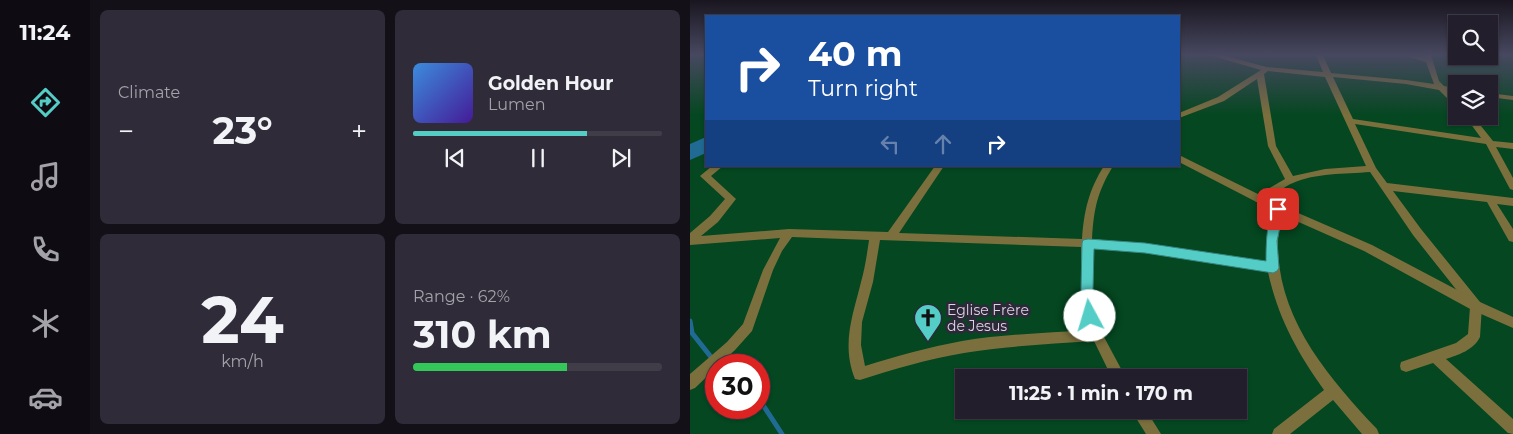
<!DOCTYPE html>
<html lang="en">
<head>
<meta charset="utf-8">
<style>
  :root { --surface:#231e2c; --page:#2f2b38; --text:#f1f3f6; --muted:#a3a2a9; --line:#403c48; --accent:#54cdc6 }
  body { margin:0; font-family:Montserrat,sans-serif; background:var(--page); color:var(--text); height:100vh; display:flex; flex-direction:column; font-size:19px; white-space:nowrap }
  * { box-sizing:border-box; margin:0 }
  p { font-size:16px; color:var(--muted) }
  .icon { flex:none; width:28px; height:28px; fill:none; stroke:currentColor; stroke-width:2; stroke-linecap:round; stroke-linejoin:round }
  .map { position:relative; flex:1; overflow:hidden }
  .panel { display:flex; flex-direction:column; gap:10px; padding:10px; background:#131018; width:600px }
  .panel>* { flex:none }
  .top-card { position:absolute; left:15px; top:15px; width:475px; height:152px; border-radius:0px; box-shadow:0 1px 4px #0004,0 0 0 1px var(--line); background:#1a4fa0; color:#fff; overflow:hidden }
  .fabs { position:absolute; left:758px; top:15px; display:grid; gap:10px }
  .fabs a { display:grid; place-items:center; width:50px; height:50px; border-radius:0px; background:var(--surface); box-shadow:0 1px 4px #0004,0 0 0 1px var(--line); font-size:25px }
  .speed { position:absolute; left:15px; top:354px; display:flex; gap:10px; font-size:25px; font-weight:700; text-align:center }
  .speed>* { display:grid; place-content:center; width:65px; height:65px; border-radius:50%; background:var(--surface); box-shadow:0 1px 4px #0004,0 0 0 1px var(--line); line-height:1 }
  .speed .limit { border:8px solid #d22; background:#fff; color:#111 }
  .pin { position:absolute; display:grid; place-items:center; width:42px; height:42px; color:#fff; margin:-21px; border-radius:10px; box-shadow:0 2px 8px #0006 }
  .me { position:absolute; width:55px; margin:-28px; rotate:354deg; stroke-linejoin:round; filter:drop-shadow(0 0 4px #0008) }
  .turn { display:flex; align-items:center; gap:18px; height:105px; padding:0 20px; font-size:22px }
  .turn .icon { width:65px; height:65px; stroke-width:2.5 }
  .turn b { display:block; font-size:35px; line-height:42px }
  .lanes { display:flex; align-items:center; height:48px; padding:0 20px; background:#0003; justify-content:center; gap:25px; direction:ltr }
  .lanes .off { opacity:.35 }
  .big { font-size:38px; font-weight:700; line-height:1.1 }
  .panel .widget { flex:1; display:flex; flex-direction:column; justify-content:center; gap:8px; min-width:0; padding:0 18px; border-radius:8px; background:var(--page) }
  .panel .dial { align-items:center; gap:0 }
  .dial b { font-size:65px; line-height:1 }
  .song { display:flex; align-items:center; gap:15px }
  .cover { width:60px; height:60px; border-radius:8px; background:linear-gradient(135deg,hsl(210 70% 55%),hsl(260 70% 35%)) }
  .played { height:5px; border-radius:2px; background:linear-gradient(90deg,var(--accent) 70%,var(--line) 70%) }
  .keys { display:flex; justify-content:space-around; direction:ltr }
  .heat { display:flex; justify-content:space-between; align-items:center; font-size:28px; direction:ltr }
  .charge { height:8px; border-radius:4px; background:linear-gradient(90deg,#34c759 62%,var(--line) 0) }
  .panel .tiles { flex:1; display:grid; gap:10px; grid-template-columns:repeat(2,1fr) }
  .trip { position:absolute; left:265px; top:369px; width:292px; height:50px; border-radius:0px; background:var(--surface); box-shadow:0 1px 4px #0004,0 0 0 1px var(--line); font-weight:700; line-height:50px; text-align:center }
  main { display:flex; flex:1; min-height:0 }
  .tab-bar { display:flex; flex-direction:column; width:90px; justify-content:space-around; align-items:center; background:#0e0c12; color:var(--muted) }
  .tab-bar .icon { width:35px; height:35px }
  .tab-bar .selected { color:var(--accent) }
  .tab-bar b { font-size:22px; color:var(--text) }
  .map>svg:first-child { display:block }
</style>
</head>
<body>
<main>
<nav class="tab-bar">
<b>11:24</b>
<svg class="icon selected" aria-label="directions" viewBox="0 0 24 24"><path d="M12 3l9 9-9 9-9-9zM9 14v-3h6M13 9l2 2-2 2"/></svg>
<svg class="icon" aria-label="music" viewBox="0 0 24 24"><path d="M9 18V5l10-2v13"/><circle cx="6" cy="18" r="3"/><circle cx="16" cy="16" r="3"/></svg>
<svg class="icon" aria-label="phone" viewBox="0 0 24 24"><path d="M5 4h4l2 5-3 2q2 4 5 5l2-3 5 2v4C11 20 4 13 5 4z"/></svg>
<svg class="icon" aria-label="climate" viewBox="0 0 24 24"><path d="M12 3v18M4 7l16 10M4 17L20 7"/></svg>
<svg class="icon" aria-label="car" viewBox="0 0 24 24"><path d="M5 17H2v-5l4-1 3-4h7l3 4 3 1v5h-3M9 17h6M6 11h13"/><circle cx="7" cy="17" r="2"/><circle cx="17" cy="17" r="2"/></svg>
</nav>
<section class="panel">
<div class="tiles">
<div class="widget"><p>Climate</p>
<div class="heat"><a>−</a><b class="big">23°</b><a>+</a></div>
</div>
<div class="widget">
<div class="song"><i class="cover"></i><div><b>Golden Hour</b><p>Lumen</p></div></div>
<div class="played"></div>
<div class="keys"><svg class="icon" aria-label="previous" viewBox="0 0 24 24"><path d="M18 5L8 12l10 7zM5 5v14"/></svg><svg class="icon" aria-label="pause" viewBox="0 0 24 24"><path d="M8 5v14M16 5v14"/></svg><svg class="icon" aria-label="next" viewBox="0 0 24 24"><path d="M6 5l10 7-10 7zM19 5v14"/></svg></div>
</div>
<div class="widget dial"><b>24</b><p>km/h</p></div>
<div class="widget"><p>Range · 62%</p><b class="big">310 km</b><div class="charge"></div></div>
</div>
</section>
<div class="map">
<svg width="823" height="434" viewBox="0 0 823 434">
  <rect width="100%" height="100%" fill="#2f283b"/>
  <path fill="#044720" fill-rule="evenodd" d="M0,55H16V166H489V55H823V434H0ZM766,84H799V116H766ZM26,365H69V408H26ZM274,378H549V410H274Z"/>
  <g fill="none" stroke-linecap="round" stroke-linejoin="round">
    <path stroke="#216a94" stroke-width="5" d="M0,321L2,333L21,357
      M69,399L92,434"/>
    <path fill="#216a94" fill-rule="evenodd" d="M16,137V153L0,160V144Z"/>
    <path fill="#7b6f3d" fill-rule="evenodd" d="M519,55H531L577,67L633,72L626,55H633L641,73L716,80L744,84L736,62L712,55L734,57V55H741L749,81L754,86L766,88V92L760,91L766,98V104H763L749,90L716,84L643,77L663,119L791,138L775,116H783L803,141L823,143V149L806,147L823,178V190L820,189L796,144L665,124L686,168L697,183L823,198V206L807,204L823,229V242L819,241L797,202L703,191L731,229L790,302L792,306L790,337C784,350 768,355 756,359L823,419V434L818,433L743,363L716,372L711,370L710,366L711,362L766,343L778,334L780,307L723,235L680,172C655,174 625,173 603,183C592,187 576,204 566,202L564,199L566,196L595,179L578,146L567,79L534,101L489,118V113L528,97L571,70ZM578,71L635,77L676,166L635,169L603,176L586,146L574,74Z
      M799,93L823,96V100L799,97Z
      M22,166H33L21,176L46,199L28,222L11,236L99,229L198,232L245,166H254L209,233L392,239C394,211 399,189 414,166H423C407,193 404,208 402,239L455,244L578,263L577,241L584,209L589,205L592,206L594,209C592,220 588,232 588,243C587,318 638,377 687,429L689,434H672L643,400L600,434H582L584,429L634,390C607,352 588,318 578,272L455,252L402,248C401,266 400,314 411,329C412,331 414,333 415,335L414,337L436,378H422L404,341C360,344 317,346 274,353C238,359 204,369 170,380L165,379C151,344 163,315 171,282C175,268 177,254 179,240L102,237L92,251L83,270L62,331L45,350L29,365H26V368L5,388L0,390V374L37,342L53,324L73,270L90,238L0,245V233L20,216L35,199L10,176ZM190,240L391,247L392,303L399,330C357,333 314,334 272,341C239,347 207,356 175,366L171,345L172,322L183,282Z
      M441,410H456L471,434H456Z"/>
    <path fill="#7b6f3d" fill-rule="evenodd" d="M489,155L592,206L682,245L790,302L823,317V328L782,310L674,251L586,212L489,162Z"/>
  </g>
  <linearGradient id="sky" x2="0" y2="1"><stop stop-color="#1a1620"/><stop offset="0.47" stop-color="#474860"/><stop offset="1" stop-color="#474860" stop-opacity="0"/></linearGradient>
  <rect width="823" height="116" fill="url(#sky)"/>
  <path fill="#54cdc6" stroke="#378581" d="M588,205L594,209L587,241L589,268L587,271L583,273L455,253L404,249L403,289L407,316L405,320L400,322L395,320L391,289L392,243L393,240L398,239L455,243L576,261C576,250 576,209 588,205Z"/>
  <defs>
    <symbol id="church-pin" viewBox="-11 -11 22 30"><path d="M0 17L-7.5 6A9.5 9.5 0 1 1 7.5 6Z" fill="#54cdc6" stroke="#2f283b"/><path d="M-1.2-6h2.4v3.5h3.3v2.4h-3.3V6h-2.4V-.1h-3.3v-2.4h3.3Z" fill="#111"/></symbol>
  </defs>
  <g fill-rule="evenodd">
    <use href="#church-pin" x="222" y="302" width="32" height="43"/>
  </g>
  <g text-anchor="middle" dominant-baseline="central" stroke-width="5" stroke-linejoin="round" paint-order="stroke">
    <g font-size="14" fill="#d9d5e1" stroke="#2f283b" text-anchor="start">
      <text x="257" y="310">Eglise Frère<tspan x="257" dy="16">de Jesus</tspan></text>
    </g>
  </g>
</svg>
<div class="fabs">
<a><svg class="icon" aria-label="search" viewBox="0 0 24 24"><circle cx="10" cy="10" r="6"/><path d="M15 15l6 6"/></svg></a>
<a><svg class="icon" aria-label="layers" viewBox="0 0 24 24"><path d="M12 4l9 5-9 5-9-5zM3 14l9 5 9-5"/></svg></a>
</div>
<div class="speed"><div class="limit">30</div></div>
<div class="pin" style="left:588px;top:209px;background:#d93025"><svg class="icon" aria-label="arrive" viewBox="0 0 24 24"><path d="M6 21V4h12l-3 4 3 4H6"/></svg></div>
<svg class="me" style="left:400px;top:316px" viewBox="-20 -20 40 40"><circle r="19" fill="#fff"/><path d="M0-13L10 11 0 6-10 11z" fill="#54cdc6"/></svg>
<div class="trip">11:25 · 1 min · 170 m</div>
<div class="top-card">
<div class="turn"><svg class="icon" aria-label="right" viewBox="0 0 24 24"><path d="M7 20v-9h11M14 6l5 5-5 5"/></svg><div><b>40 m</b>Turn right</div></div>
<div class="lanes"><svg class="icon off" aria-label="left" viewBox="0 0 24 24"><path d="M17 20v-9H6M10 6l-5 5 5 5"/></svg><svg class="icon off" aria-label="ahead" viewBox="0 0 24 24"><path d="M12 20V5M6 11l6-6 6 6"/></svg><svg class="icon" aria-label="right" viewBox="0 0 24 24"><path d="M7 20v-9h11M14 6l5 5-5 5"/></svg></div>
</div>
</div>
</main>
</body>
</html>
